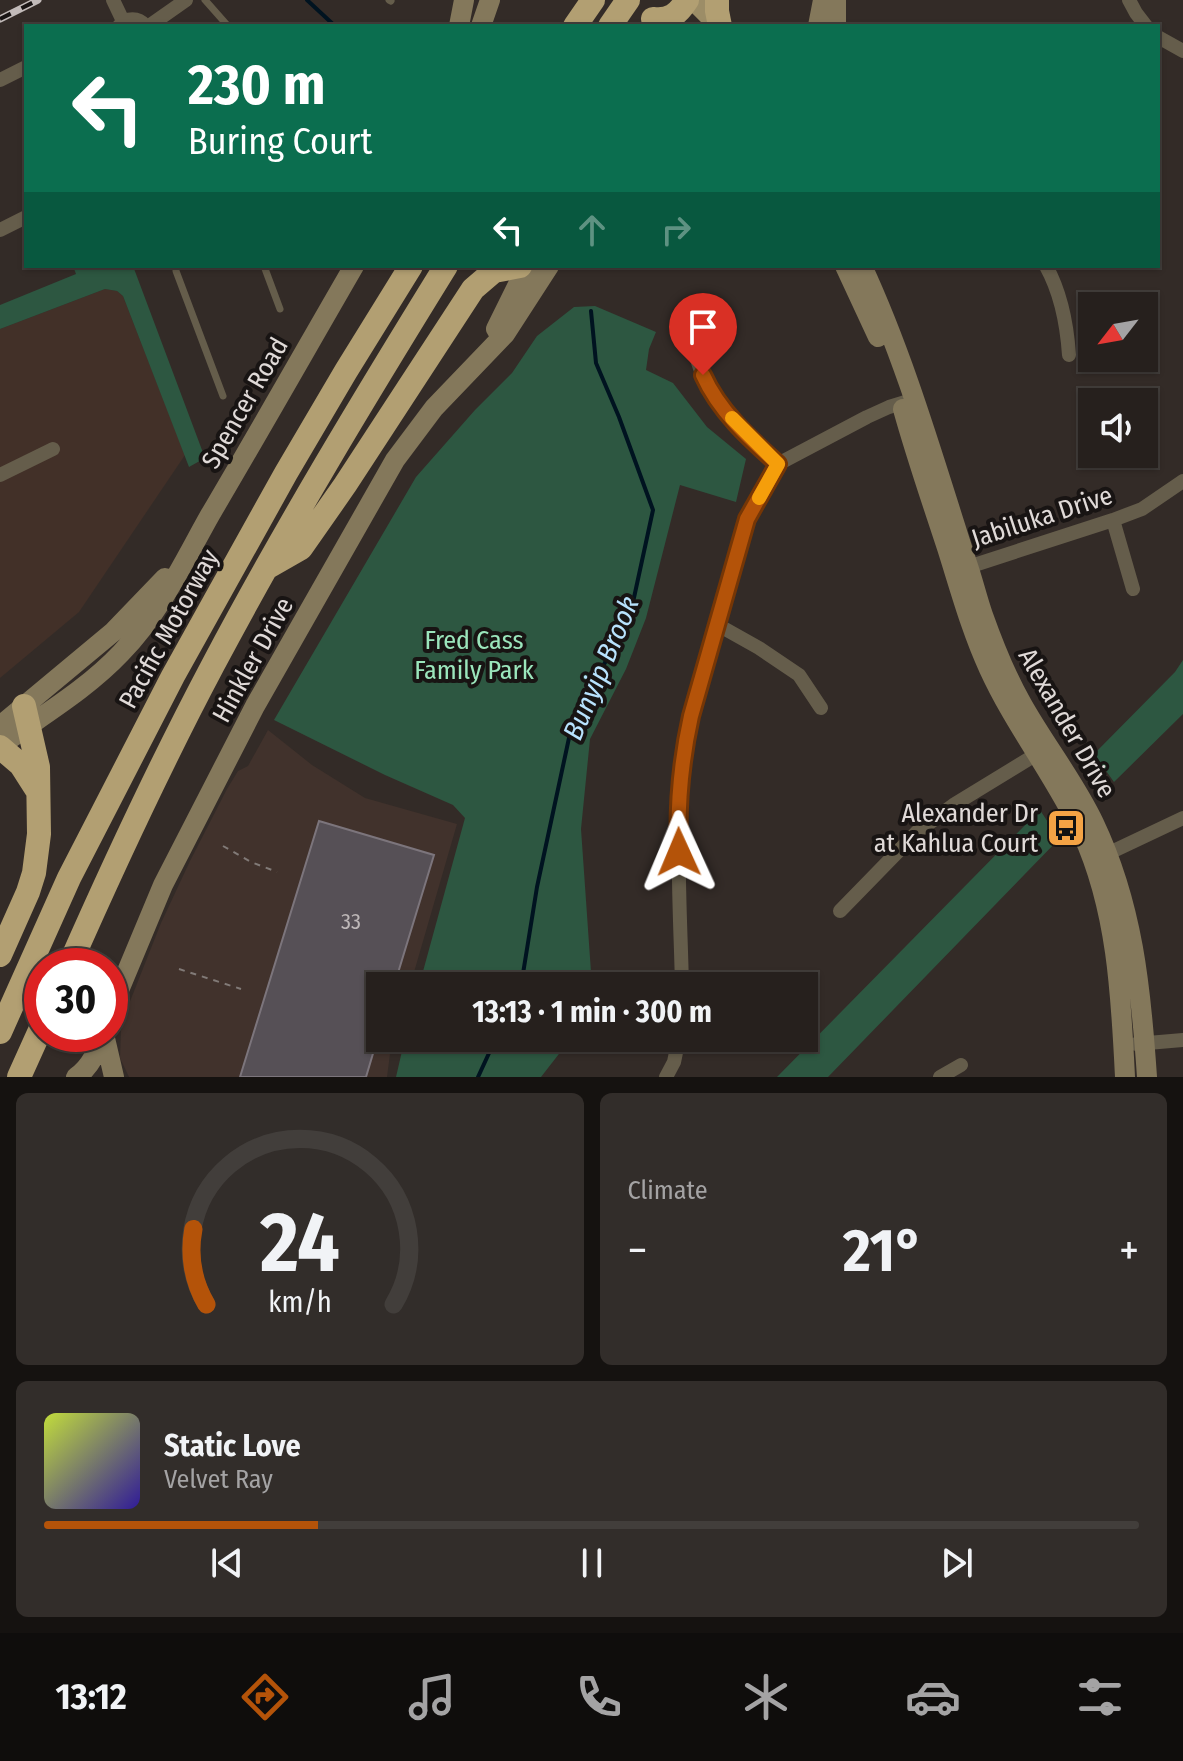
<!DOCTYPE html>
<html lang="en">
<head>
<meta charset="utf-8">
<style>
  :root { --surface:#26201d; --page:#322d2a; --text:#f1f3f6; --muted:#a4a3a4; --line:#423e3b; --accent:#b45309 }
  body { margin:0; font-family:"Fira Sans Condensed",sans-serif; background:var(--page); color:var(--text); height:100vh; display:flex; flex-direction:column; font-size:30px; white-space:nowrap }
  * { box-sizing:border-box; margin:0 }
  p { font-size:26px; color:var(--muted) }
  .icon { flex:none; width:44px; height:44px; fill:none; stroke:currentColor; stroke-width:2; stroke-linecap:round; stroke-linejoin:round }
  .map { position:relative; height:1077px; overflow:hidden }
  .details { display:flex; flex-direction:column; gap:16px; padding:16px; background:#151210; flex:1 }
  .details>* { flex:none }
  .hud { position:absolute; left:24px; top:24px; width:1136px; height:244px; border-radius:0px; box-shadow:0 2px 6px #0004,0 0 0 2px var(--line); background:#0b6e4f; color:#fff; overflow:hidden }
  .needle { width:52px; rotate:239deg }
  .tools { position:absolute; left:1078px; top:292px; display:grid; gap:16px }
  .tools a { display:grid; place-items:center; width:80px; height:80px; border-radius:0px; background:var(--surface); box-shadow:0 2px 6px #0004,0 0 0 2px var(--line); font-size:40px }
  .speed { position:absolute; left:24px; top:948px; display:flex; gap:16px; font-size:40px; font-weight:700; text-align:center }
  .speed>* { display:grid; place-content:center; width:104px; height:104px; border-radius:50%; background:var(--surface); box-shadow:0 2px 6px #0004,0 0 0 2px var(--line); line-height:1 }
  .speed .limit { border:12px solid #d22; background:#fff; color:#111 }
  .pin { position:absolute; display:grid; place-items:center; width:68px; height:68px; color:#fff; margin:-82px -34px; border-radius:50% 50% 50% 0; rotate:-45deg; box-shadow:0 0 8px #0007 }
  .pin .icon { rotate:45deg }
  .me { position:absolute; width:88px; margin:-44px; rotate:359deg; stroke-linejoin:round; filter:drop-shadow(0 0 6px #0008) }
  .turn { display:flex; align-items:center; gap:28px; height:168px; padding:0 32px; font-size:36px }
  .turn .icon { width:104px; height:104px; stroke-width:2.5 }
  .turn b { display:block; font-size:56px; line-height:68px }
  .lanes { display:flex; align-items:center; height:76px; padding:0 32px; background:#0003; justify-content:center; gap:40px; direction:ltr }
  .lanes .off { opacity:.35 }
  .big { font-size:60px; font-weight:700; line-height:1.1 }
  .details .widget { flex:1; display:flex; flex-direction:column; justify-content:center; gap:12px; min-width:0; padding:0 28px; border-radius:12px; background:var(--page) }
  .details .dial { align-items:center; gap:0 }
  .dial svg { height:208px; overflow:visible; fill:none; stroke:var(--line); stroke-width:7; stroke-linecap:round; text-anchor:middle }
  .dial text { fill:var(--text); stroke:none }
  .song { display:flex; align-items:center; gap:24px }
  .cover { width:96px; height:96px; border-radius:12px; background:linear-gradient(135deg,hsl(70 70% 55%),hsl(250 70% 35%)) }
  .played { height:8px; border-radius:4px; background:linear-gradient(90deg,var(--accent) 25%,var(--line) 25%) }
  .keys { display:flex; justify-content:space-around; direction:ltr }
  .heat { display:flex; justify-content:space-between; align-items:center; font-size:44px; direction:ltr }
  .details .tiles { flex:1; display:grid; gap:16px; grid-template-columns:1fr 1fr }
  .widget:last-child { grid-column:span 2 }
  .trip { position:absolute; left:366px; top:972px; width:452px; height:80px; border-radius:0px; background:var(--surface); box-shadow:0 2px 6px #0004,0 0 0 2px var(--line); font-weight:700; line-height:80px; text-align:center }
  .dock { display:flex; height:128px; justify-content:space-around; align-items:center; background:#0f0d0c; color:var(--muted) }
  .dock .icon { width:56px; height:56px }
  .dock .selected { color:var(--accent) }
  .dock b { font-size:36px; color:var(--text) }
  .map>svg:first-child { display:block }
</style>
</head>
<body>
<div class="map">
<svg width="1183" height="1077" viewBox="0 0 1183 1077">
  <rect width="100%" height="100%" fill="#332b27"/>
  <path fill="#41322c" d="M268,730L312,765L365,798L457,824L410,986H380V1038H394L390,1054L387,1077H129L120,1058L121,1031L125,1014L161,923L190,861L227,789L238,771L248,766Z"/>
  <path fill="#423028" d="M105,289L117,291L123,296L185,455L79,612L0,678V329Z"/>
  <path fill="#2d5741" d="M73,266H133L205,458L189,467L123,296L117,291L105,289L0,329V305L76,274Z
    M595,306L656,332L649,349L646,370L673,383L707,427L746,459L736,502L680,485L646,618L626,669L590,739L581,829L591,972L586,986H419L465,818L453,805L385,775L274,720L416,477L475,410L512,373L537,336L574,307Z
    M1183,660V714L1114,782L1094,754L1175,672Z
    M1040,810L1059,839L828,1077H777Z
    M405,1038H567L562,1050L541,1077H396Z"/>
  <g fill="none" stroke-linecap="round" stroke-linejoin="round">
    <path stroke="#001320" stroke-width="4" d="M307,0L335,26
      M521,986L537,887L572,724L630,616L653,510L619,417L596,363L591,311
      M478,1077L496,1038"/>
  </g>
  <path fill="#565056" stroke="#7c757c" stroke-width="2" d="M319,821L434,855L394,986H380V1030L366,1077H240Z"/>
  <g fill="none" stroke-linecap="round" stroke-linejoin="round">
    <path stroke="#817a77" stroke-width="2" stroke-dasharray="6 6" stroke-linecap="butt" d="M223,846L251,862L277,872
      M179,969L241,989"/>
    <path stroke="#655d4b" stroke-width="7" d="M205,0L228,26
      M389,0L391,1
      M176,266V271L223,396
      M264,266L280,309"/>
    <path stroke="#655d4b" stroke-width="14" d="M113,0L123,21
      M1129,0L1136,13L1146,26
      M119,26C127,17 138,17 146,26
      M149,26L186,0
      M1158,37L1183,51
      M0,80L26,67
      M0,230L26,217
      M1046,266C1061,293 1067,325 1069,355
      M684,312C691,338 697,367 710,390C726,419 754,443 778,464
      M0,475L53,449
      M1113,520L1133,589
      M962,569L1113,520L1142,509L1183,481
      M718,625L759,648L799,675L821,708
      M1107,854L1183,818
      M840,911L917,832L955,804L1045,749
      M682,986C680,896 672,805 691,716L747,519L778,464L867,417L889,407L912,400
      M1136,1044L1183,1040
      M666,1077L674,1062L679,1038
      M940,1077L961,1065"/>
    <path stroke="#84785b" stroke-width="20" d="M459,26L464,0
      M481,26L490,0
      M818,26L823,0
      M836,26V0
      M845,266L878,337
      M862,266C906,361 935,464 967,563C973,580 977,598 983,615C994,646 1006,676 1022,704C1045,745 1074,781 1094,823C1133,905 1141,988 1147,1077
      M496,329L527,266
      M903,409C916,456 932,502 947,548C960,589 971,630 989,669C1015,726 1055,776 1082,833C1117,909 1121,995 1125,1077
      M0,726L113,632L165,578
      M0,746C41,716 86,690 121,653C160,613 183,563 210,515C259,432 306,349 354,266
      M110,1012L163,885L255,706L395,460L434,408L505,334L549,266
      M104,1034L114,1077
      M76,1077C91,1067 97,1051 103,1034"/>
    <path stroke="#9c8d67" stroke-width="20" d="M693,0L719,26"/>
    <path stroke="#b29f72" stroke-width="24" d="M717,0V11L720,26
      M653,19C670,21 678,14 687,0
      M575,26L593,0
      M610,26L628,0
      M266,568L301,548L345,485L473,289L494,271L520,266
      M0,747L21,765L37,790
      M0,955L28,892L34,873L39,834L38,767L24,706
      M69,966C114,864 161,763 213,665C285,529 365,397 446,266
      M0,1032L69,878L173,676L286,473L346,371L411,266
      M19,1077L42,1026"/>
    <defs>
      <path id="rail" d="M0,19L38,0"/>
    </defs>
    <use href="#rail" stroke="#c2bbb9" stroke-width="7"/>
    <use href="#rail" stroke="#181413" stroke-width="4" stroke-dasharray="12" stroke-linecap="butt"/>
  </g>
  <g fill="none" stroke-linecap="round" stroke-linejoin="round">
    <defs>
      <path id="route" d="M679,852C677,806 681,761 691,716L747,519L778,464C749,438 719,411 703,375"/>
    </defs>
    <use href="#route" stroke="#753606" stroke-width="20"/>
    <use href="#route" stroke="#b45309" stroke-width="14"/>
    <path stroke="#f59e0b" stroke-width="14" d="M732,418L778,464L759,498"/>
  </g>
  <defs>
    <symbol id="bus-square" viewBox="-11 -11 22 22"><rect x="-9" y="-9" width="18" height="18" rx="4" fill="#f4a345" stroke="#181413"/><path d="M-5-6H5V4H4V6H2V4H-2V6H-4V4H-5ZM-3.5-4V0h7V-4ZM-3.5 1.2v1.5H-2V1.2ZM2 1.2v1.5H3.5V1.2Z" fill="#111"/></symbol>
  </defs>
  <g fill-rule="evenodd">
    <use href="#bus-square" x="1044" y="806" width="44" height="44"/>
  </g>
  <g text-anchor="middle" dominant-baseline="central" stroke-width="8" stroke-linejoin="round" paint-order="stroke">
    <g font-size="22" fill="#beb8b8">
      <text x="351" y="921">33</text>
    </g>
    <g font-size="26" fill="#e0dad8" stroke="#181413">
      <text transform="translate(245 403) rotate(-60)">Spencer Road</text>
      <text transform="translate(1042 517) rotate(-18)">Jabiluka Drive</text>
      <text transform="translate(169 629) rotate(-61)">Pacific Motorway</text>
      <text transform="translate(253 660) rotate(-61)">Hinkler Drive</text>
      <text transform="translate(1067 723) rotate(60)">Alexander Drive</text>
    </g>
    <g font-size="26" fill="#9be6bc" stroke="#181413">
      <text x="474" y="640">Fred Cass<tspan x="474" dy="30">Family Park</tspan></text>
    </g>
    <g font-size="26" fill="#e0dad8" stroke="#181413" text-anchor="end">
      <text x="1038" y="813">Alexander Dr<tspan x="1038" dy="30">at Kahlua Court</tspan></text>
    </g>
    <g font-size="28" font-style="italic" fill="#b8e2fd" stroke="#181413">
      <text transform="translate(601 668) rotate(-67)">Bunyip Brook</text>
    </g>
  </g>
</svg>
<div class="tools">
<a><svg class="needle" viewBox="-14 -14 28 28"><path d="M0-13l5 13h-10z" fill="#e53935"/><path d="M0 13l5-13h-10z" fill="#a4a3a4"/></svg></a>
<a><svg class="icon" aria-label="sound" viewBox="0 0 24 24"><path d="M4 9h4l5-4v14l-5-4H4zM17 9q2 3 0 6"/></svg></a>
</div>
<div class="speed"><div class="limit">30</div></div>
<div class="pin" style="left:703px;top:375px;background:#d93025"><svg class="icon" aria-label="arrive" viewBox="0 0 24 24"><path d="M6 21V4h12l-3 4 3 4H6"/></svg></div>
<svg class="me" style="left:679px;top:852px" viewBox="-20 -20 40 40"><path d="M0-17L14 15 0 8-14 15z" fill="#b45309" stroke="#fff" stroke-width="4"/></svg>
<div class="trip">13:13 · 1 min · 300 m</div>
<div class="hud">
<div class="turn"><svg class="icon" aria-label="left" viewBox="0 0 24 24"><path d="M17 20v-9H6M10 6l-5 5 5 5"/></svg><div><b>230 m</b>Buring Court</div></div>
<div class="lanes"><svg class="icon" aria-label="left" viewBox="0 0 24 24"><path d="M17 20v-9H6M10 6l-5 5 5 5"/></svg><svg class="icon off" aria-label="ahead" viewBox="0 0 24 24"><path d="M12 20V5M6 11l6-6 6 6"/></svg><svg class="icon off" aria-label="right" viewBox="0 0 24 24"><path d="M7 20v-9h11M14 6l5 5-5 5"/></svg></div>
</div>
</div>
<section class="details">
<div class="tiles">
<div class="widget dial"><svg viewBox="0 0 100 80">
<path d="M14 69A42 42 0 1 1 86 69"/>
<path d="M14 69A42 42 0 0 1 9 40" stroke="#b45309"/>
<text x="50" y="56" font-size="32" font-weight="700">24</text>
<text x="50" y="72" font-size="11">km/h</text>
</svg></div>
<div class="widget"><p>Climate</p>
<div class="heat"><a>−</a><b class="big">21°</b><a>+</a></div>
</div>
<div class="widget">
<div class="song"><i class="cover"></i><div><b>Static Love</b><p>Velvet Ray</p></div></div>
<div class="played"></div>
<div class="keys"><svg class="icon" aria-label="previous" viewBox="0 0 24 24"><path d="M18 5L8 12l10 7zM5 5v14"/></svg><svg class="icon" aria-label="pause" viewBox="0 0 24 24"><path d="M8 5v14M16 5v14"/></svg><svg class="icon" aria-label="next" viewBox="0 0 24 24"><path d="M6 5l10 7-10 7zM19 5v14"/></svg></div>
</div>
</div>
</section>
<nav class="dock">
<b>13:12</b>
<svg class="icon selected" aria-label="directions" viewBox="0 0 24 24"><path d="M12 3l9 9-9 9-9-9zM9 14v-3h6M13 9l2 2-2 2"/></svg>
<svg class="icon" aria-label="music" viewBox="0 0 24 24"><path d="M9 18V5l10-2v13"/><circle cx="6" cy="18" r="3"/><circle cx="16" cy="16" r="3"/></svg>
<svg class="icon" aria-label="phone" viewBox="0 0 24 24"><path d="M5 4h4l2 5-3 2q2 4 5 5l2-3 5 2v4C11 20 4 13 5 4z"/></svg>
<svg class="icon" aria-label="climate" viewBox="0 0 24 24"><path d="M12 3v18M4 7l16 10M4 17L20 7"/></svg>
<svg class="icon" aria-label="car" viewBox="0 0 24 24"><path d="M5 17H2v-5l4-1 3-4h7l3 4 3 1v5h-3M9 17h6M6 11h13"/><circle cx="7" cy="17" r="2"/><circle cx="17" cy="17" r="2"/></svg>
<svg class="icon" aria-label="filters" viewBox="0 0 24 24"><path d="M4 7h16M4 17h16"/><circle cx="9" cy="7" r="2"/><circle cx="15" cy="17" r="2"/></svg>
</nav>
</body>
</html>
